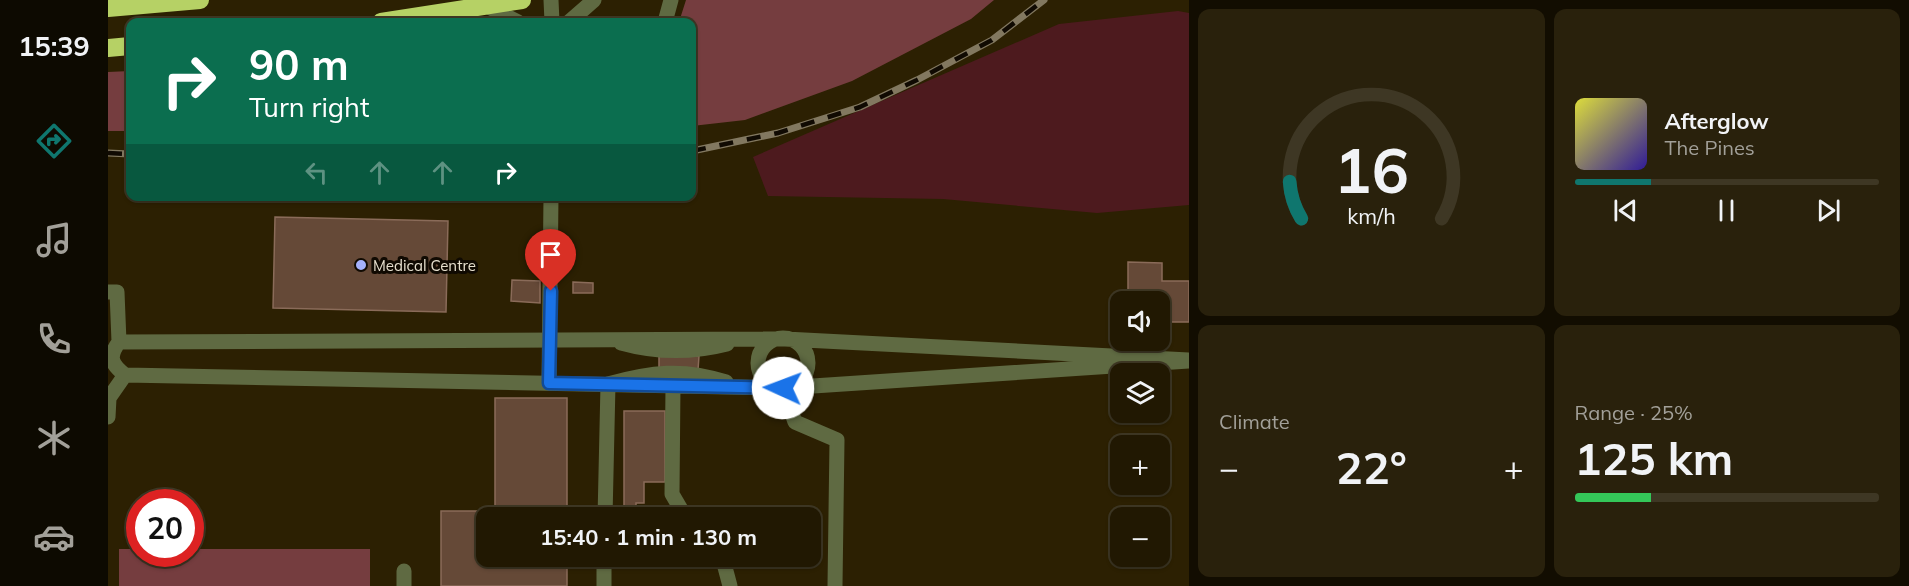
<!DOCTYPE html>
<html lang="en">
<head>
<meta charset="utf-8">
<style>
  :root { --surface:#211802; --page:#29210c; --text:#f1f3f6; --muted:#a2a099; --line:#3e3724; --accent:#0f766e }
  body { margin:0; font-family:Mulish,sans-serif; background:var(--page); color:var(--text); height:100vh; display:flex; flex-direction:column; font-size:22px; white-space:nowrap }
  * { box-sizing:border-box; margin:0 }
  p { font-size:20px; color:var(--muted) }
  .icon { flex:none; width:33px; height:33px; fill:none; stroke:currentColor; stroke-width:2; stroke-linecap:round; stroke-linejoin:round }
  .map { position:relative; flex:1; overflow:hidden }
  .panel { display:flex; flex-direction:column; gap:9px; padding:9px; background:#120d01; width:720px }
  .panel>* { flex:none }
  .top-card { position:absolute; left:18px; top:18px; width:570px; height:183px; border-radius:12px; box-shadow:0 2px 4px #0004,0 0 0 2px var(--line); background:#0b6e4f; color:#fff; overflow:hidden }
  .buttons { position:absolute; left:1002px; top:291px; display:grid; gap:12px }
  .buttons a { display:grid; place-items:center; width:60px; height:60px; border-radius:12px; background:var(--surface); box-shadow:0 2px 4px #0004,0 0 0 2px var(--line); font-size:30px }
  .speed { position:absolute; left:18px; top:489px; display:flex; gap:12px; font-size:30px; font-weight:700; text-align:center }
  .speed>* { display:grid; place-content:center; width:78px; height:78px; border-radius:50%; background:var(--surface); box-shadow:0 2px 4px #0004,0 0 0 2px var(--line); line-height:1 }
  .speed .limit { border:9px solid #d22; background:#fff; color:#111 }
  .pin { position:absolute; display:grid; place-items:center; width:51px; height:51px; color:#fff; margin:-62px -26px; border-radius:50% 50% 50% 0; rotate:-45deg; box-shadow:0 0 6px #0007 }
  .pin .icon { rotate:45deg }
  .me { position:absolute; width:66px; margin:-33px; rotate:272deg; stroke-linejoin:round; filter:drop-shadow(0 0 4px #0008) }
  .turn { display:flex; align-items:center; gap:21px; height:126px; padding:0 24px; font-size:27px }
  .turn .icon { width:78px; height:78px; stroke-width:2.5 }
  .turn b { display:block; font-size:42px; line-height:51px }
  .lanes { display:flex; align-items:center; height:57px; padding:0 24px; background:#0003; justify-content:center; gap:30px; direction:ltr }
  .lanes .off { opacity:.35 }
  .big { font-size:45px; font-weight:700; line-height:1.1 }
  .panel .widget { flex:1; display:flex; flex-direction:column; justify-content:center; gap:9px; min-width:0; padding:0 21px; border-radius:12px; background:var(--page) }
  .panel .dial { align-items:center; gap:0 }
  .dial svg { height:156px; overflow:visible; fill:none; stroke:var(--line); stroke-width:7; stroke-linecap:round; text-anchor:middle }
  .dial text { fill:var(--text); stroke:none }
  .song { display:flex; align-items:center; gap:18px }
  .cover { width:72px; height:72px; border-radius:9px; background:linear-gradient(135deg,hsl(60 70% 55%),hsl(250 70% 35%)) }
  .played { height:6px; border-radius:3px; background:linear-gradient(90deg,var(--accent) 25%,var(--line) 25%) }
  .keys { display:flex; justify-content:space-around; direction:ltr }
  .heat { display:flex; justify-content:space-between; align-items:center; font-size:33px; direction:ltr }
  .charge { height:9px; border-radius:4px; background:linear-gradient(90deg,#34c759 25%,var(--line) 0) }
  .panel .tiles { flex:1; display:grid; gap:9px; grid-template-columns:repeat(2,1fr) }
  .trip { position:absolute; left:368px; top:507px; width:345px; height:60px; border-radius:12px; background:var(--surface); box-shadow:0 2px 4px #0004,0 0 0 2px var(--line); font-weight:700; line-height:60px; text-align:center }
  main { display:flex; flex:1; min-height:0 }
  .menu { display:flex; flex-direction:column; width:108px; justify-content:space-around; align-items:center; background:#0d0a01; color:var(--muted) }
  .menu .icon { width:42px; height:42px }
  .menu .on { color:var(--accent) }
  .menu b { font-size:27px; color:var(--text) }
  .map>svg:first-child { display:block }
</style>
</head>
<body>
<main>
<nav class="menu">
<b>15:39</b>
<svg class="icon on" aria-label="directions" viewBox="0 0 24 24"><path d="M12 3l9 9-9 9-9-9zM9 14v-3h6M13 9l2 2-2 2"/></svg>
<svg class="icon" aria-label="music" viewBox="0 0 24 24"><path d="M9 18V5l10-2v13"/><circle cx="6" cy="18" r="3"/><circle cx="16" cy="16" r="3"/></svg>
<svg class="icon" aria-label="phone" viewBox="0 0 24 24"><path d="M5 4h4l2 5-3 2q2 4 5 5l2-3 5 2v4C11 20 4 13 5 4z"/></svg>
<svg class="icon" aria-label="climate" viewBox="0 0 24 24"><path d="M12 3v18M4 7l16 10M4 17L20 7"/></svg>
<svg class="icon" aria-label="car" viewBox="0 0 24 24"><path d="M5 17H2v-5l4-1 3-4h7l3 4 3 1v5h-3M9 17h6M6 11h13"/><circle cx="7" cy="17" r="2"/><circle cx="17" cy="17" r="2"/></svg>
</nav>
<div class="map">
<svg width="1081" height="586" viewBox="0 0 1081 586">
  <rect width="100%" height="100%" fill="#2c2002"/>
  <path fill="#4d1a1e" d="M1070,11L1081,13V205L989,213L835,199L660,196L645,157L951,24Z"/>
  <path fill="#753d3f" d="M578,0H886L863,19L744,81L637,120L584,126V22H571Z
    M22,71V131H0V72Z
    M11,549H31L32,554H82L83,549H262V586H11Z"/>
  <path fill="#654937" stroke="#8a6b59" stroke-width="1.5" d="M167,217L340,221L338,312L165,308Z
    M1020,262L1054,263V281H1081V322H1052V302H1020Z
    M404,280L432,281V303L403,301Z
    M465,282L485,283V293H465Z
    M551,354L591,356L590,370L551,368Z
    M387,398H459V518H378V556H459V586H333V511H387Z
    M516,411H557V482H536V503H528V512H516Z"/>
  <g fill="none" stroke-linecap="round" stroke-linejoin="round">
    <path stroke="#5f6a42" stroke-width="15" d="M443,0L444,22
      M379,6L410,22
      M461,22L486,0
      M557,22L563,0
      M0,292H9L11,342
      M650 363a25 25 0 1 1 50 0a25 25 0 1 1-50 0Z
      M513,343C549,353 584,353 619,344
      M1081,360L677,339L11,342C0,357 3,364 17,375L675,388L1081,361
      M441,383L443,196
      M565,385L564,494L578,518
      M675,388L687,422L729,440L727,586
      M0,417L1,398L17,375
      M497,518L500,384C543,372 575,368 618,382
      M614,556L622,586
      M296,586V571
      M496,586V556"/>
    <path stroke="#b6d165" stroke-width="18" d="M0,8L92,0
      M273,22L414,0
      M0,48L22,46"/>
    <defs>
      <path id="rail" d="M584,151L670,133L752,107L809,80L884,40L936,0
        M0,153L22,154"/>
    </defs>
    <use href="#rail" stroke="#827860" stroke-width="7"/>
    <use href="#rail" stroke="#100a02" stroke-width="4.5" stroke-dasharray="14" stroke-linecap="butt"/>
  </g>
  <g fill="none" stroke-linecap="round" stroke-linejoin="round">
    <defs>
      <path id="route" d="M443,291L441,383L675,388"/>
    </defs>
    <use href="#route" stroke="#114b97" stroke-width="15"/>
    <use href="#route" stroke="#1a73e8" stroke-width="10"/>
  </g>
  <circle fill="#a5b1fc" stroke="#100a02" stroke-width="2" cx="253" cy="265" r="6"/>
  <g text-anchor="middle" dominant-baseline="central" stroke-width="6" stroke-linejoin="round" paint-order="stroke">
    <g font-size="15" fill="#e7e0cf" stroke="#100a02" text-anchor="start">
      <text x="265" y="265">Medical Centre</text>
    </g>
  </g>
</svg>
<div class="buttons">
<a><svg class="icon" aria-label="sound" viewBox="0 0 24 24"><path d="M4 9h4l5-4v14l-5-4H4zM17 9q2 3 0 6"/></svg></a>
<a><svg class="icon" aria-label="layers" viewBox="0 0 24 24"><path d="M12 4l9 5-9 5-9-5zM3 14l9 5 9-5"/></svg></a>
<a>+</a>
<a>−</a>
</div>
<div class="speed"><div class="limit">20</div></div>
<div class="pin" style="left:443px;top:291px;background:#d93025"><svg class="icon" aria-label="arrive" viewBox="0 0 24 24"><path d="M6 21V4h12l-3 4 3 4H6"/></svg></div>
<svg class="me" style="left:675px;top:388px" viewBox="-20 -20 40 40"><circle r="19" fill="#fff"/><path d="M0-13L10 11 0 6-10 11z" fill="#1a73e8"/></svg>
<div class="trip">15:40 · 1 min · 130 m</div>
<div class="top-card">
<div class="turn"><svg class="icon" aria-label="right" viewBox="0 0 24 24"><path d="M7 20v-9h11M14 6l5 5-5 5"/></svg><div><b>90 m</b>Turn right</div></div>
<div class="lanes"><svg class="icon off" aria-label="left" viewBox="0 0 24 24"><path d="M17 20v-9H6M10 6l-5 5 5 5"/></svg><svg class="icon off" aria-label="ahead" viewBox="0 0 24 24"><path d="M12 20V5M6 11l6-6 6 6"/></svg><svg class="icon off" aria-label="ahead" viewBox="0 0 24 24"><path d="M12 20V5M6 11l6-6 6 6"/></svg><svg class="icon" aria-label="right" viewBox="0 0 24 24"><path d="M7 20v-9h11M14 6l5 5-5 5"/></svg></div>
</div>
</div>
<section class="panel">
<div class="tiles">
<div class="widget dial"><svg viewBox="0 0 100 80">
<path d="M14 69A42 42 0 1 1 86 69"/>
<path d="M14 69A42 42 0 0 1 8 50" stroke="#0f766e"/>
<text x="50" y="56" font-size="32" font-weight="700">16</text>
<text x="50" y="72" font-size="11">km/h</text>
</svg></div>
<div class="widget">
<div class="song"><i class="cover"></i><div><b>Afterglow</b><p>The Pines</p></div></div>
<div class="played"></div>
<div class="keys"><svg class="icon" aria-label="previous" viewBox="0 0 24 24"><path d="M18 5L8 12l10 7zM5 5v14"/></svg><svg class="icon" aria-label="pause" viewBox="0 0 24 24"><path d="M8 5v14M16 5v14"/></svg><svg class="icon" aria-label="next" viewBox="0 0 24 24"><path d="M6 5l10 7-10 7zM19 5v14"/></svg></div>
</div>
<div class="widget"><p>Climate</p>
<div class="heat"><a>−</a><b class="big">22°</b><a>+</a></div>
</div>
<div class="widget"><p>Range · 25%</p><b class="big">125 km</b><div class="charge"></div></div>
</div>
</section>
</main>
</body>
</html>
